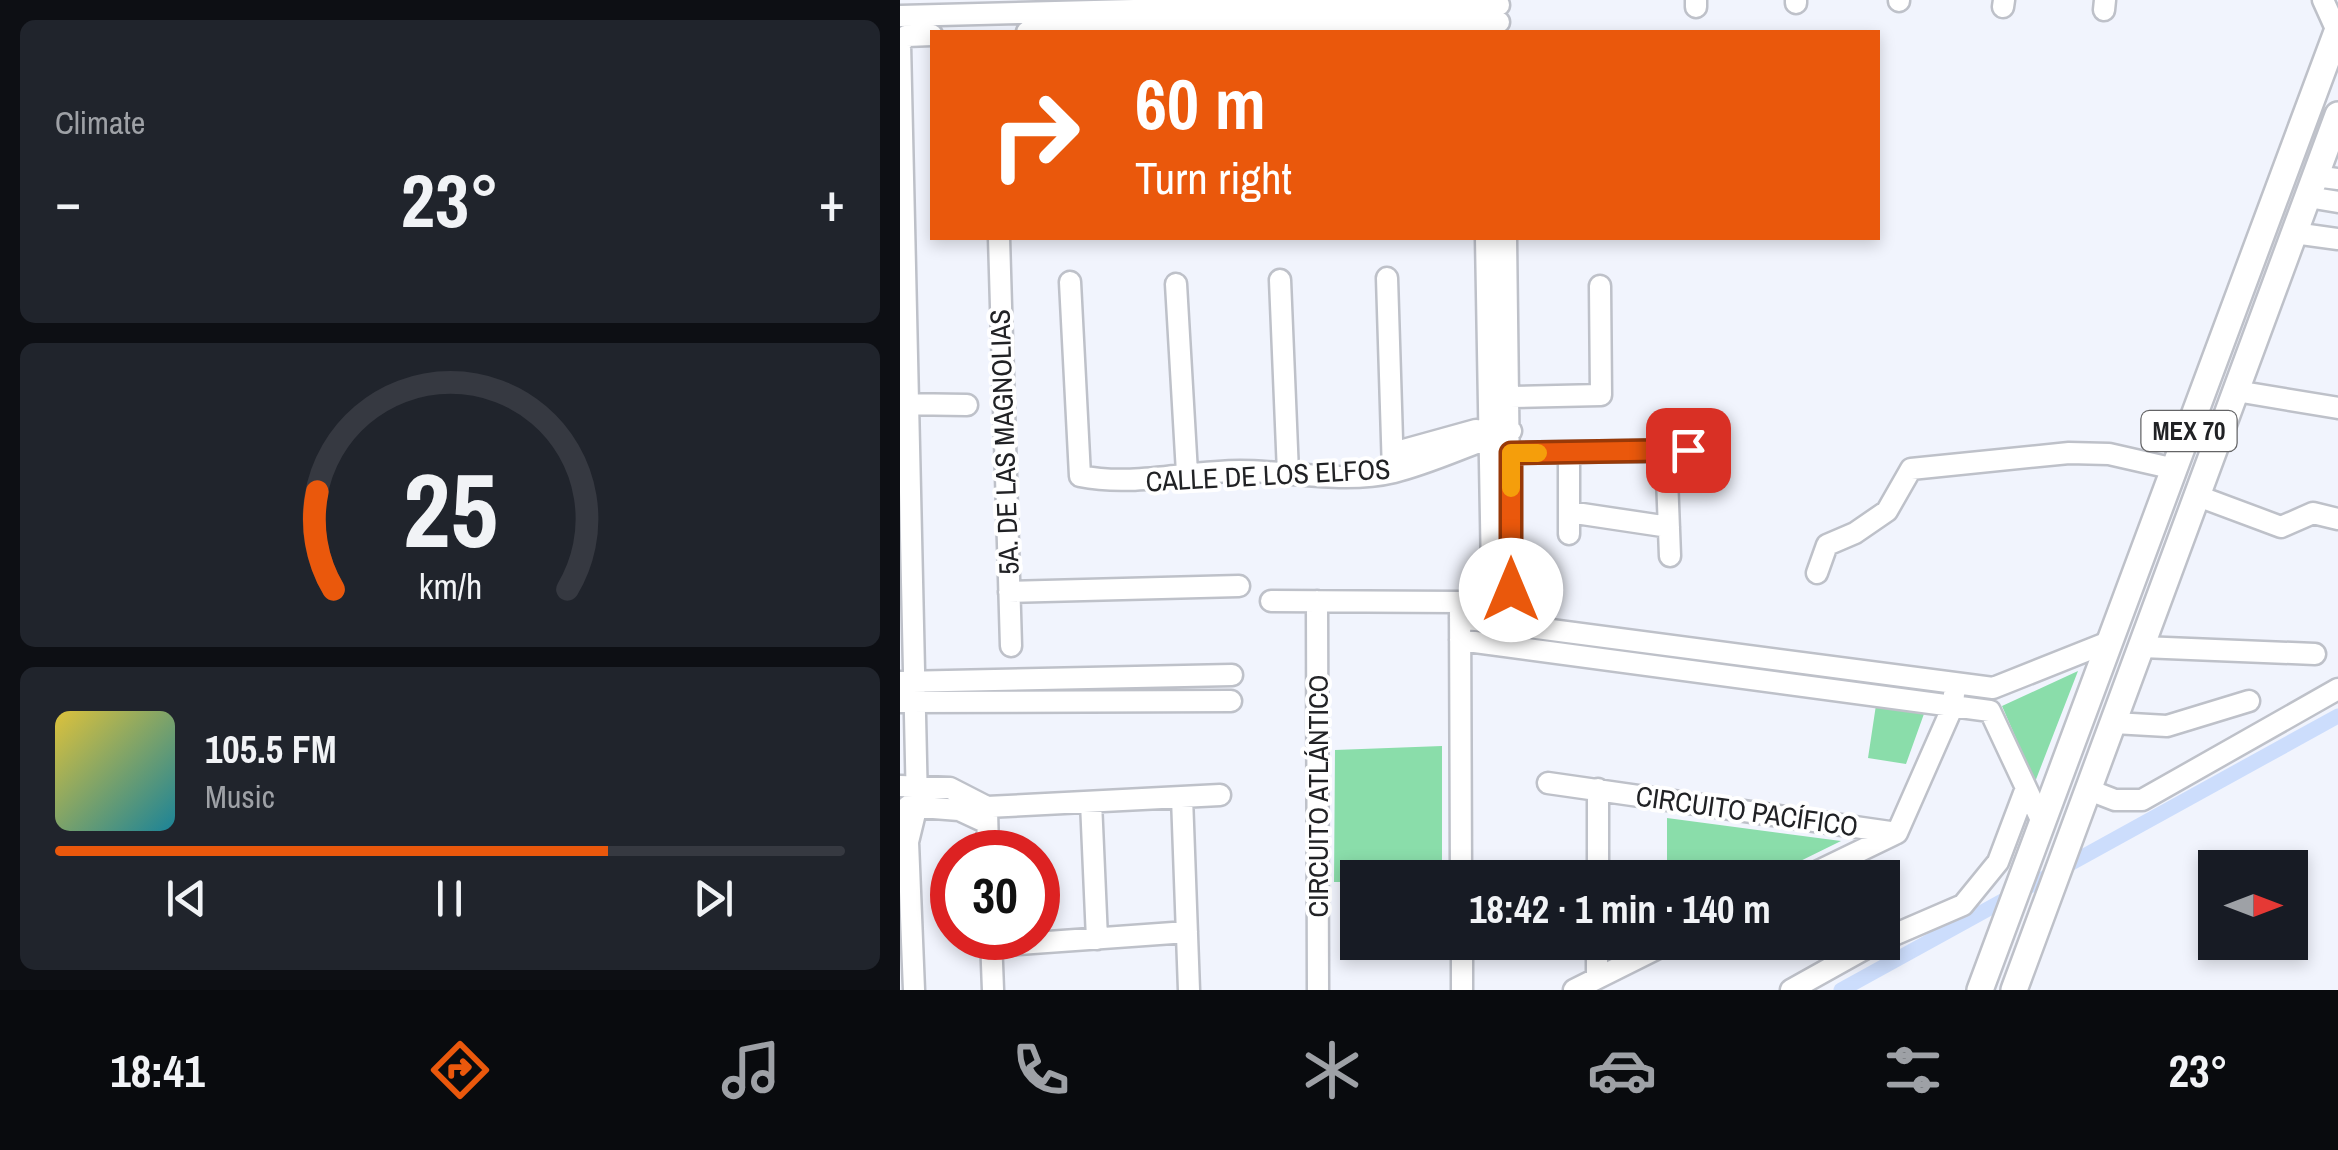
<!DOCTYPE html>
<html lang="en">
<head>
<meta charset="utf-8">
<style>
  :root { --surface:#171b24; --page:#20242c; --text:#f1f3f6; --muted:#9ea1a6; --line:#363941; --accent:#ea580c }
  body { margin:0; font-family:"Archivo Narrow",sans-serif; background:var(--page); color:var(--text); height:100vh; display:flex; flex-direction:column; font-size:38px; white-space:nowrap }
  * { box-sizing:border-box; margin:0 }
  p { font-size:32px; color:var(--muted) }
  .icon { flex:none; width:55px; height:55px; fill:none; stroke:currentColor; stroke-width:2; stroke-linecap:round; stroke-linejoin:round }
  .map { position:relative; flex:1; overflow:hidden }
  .details { display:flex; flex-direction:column; gap:20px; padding:20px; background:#0d0f14; width:900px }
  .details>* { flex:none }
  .top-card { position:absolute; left:30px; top:30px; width:950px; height:210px; border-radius:0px; box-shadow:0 5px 15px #0003; background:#ea580c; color:#fff; overflow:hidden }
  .needle { width:65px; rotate:90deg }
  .tools { position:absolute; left:1298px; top:850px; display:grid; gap:20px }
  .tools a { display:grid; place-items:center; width:110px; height:110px; border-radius:0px; background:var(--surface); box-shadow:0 5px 15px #0003; font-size:50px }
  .speed { position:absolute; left:30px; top:830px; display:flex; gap:20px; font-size:50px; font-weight:700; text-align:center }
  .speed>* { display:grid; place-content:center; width:130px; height:130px; border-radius:50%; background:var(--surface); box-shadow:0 5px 15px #0003; line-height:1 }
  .speed .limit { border:15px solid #d22; background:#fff; color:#111 }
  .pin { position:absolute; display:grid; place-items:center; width:85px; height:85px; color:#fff; margin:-42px; border-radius:20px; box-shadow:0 5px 15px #0006 }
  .me { position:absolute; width:110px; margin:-55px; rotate:0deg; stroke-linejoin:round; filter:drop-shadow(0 0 8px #0008) }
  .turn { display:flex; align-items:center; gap:35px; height:210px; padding:0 40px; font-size:45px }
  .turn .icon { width:130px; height:130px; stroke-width:2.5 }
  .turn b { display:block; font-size:70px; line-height:85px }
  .big { font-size:75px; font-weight:700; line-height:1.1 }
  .details .tile { flex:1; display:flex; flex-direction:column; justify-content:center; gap:15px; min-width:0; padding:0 35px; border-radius:15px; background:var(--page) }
  .details .dial { align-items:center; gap:0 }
  .dial svg { height:260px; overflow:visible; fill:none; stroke:var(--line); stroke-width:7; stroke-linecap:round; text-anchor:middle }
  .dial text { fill:var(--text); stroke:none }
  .song { display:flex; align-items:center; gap:30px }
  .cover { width:120px; height:120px; border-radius:15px; background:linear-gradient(135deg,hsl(50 70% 55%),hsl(190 70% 35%)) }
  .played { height:10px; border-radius:5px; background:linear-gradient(90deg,var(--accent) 70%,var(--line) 70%) }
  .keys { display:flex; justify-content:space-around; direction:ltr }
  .heat { display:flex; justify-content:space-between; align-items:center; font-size:55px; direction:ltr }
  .trip { position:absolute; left:440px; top:860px; width:560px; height:100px; border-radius:0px; background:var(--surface); box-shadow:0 5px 15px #0003; font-weight:700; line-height:100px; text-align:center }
  .menu { display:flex; height:160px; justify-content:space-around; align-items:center; background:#090b0e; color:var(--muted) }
  .menu .icon { width:70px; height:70px }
  .menu .selected { color:var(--accent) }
  .menu b { font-size:45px; color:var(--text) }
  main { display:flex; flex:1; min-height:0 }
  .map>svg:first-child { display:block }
</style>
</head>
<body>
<main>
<section class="details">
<div class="tile"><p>Climate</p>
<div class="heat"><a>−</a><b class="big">23°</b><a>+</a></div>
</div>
<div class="tile dial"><svg viewBox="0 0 100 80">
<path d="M14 69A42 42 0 1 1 86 69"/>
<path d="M14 69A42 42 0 0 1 9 39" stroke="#ea580c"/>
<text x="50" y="56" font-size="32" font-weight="700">25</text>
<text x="50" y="72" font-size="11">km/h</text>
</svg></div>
<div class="tile">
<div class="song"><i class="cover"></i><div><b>105.5 FM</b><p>Music</p></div></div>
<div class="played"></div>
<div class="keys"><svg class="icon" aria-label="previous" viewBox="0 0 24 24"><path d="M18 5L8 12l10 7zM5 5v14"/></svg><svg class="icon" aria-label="pause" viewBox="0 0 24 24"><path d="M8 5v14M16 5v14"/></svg><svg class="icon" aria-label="next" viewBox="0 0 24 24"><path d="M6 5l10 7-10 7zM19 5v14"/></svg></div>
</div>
</section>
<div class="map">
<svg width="1438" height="990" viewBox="0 0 1438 990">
  <rect width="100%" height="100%" fill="#f1f4fd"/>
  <path fill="#8addaa" d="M1178,671L1135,782L1102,706Z
    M976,705L1025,711L1006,764L968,758Z
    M542,746V877L458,878L457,882H434L435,750Z
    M767,818L941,841L868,877H767Z"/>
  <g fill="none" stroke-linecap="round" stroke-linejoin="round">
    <path stroke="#ccddfc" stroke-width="15" d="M941,990L1438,716"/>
    <defs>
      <path id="minor" d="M1423,0L1437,31
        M999,1V0
        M896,3V0
        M796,7V0
        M1103,7L1104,0
        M1204,10L1205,0
        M0,16L390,6L599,5
        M127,32L425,23L599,22
        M6,36L0,44L17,805L8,842
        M6,36L32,35
        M1415,176L1438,179
        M1408,197L1438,202
        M1394,233L1438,239
        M99,238L111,646
        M586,238L593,630
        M606,238L611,635
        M487,278L493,472
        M380,280L388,473
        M170,282L180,476C234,487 286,471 340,471C391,471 444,484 494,472C534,462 571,443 611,431
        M276,284L287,473
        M1336,391L1438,408
        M610,397L701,395L700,286
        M0,404L67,405
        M766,451L770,556
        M669,452V534
        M493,453L576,430
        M611,453L788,450
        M1298,496L1381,527L1413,513L1438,519
        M669,512L769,527
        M917,573L927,545L955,533L987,511L1011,469L1169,453L1209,454L1275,469
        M109,592L339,586
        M371,601L560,602L561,878
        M417,601L418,990
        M560,618L1093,688L1211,641
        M560,640L1090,711L1143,824
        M1242,647L1415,654
        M0,682L332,675
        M0,702L331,701
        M1214,723L1267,726L1349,701
        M648,783L997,833
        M0,786L50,788L87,807L320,795
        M1189,790L1215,800H1242L1438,689
        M282,797L289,990
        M191,802L197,939
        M8,806L59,810L87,823
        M87,809L88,852
        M0,816L8,842L14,990
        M698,878V789
        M904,878L997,833L1053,706L1054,694
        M91,938L93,990
        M982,940L1063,905L1098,862L1126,788
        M562,942V990
        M92,946L287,932
        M697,978V942
        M674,990L770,942
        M891,990L977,942"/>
      <path id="major" d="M1080,990L1438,29
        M1114,990L1438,115"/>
    </defs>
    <use href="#minor" stroke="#bec1c9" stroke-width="25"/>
    <use href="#major" stroke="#bec1c9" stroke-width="30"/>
    <use href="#minor" stroke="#fff" stroke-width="20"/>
    <use href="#major" stroke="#fff" stroke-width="25"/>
  </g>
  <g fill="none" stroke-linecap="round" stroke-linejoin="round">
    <defs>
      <path id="route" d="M611,590V453L788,450"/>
    </defs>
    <use href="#route" stroke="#983908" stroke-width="25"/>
    <use href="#route" stroke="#ea580c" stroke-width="18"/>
    <path stroke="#f59e0b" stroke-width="18" d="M611,488V453H638"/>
  </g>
  <g text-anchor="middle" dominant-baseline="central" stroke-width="8" stroke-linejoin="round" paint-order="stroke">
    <rect fill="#fff" stroke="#646466" stroke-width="2.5" x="1241.5" y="411" width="95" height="40" rx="8"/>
    <g font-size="25" font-weight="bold" fill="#212225">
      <text x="1289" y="431">MEX 70</text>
    </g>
    <g font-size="28" fill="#212225" stroke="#fff">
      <text transform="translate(104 442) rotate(-92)">5A. DE LAS MAGNOLIAS</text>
      <text transform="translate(368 475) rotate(-3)">CALLE DE LOS ELFOS</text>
      <text transform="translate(418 796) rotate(-90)">CIRCUITO ATLÁNTICO</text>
      <text transform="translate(847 811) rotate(8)">CIRCUITO PACÍFICO</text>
    </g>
  </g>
</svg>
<div class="tools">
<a><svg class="needle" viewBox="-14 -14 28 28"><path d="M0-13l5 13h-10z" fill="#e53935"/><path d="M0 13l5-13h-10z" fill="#9ea1a6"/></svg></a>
</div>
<div class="speed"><div class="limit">30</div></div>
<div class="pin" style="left:788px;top:450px;background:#d93025"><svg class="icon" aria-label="arrive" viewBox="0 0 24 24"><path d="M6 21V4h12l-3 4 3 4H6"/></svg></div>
<svg class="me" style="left:611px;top:590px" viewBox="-20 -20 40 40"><circle r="19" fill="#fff"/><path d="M0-13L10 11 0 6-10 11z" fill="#ea580c"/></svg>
<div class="trip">18:42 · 1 min · 140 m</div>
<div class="top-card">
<div class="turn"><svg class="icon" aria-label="right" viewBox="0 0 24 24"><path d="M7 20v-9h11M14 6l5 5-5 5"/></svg><div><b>60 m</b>Turn right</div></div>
</div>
</div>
</main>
<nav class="menu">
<b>18:41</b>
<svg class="icon selected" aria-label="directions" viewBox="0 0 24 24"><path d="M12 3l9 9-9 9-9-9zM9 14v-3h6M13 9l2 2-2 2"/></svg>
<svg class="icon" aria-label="music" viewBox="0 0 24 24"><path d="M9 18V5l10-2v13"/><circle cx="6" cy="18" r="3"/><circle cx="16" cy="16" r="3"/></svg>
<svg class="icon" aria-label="phone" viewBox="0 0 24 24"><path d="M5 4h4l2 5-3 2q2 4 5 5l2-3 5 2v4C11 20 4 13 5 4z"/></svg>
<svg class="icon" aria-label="climate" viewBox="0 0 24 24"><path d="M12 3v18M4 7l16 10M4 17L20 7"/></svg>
<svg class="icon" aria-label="car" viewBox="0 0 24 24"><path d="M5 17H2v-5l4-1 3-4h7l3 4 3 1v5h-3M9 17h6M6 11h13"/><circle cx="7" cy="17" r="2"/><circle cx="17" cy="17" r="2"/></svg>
<svg class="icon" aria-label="filters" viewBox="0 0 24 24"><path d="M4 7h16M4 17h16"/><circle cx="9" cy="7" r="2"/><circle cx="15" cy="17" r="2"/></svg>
<b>23°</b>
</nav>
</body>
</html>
